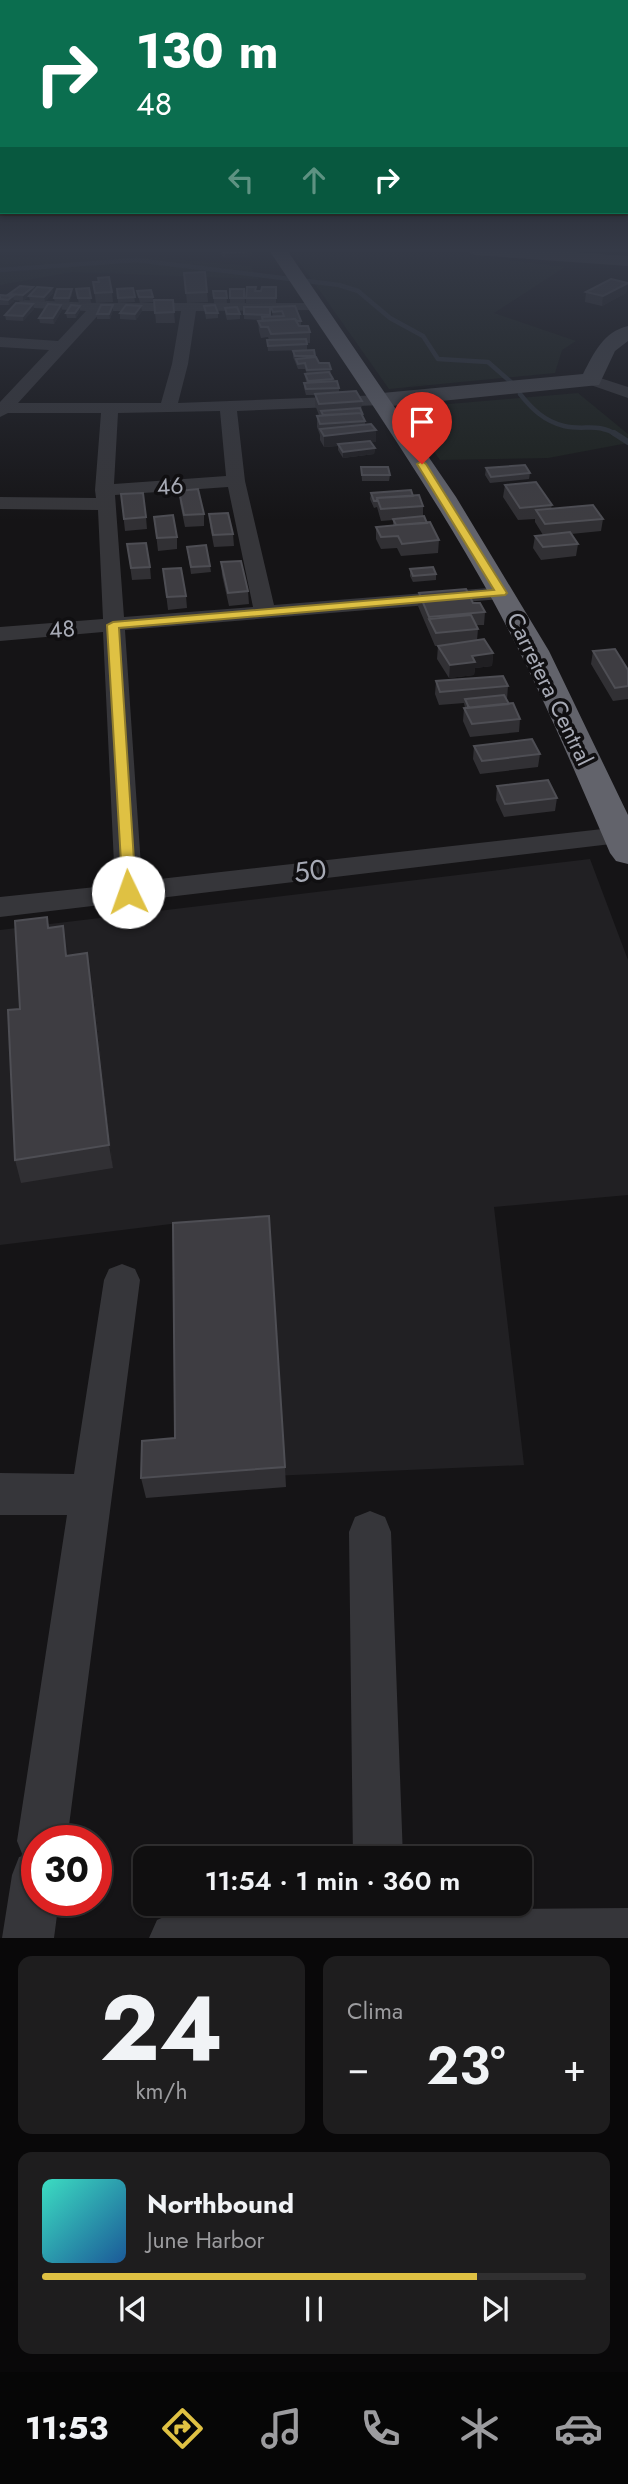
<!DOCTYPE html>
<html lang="es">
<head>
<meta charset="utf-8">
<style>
  :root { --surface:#100f10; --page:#1e1d1e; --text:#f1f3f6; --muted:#9c9c9f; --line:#302f30; --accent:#dfc143 }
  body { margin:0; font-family:Jost,sans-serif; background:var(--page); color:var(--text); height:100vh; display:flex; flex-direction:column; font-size:26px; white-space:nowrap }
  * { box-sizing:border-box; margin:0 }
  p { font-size:23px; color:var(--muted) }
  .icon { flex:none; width:38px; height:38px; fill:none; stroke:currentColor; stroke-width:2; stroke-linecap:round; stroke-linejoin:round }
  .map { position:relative; height:1938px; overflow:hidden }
  .panel { display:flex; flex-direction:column; gap:18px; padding:18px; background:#090809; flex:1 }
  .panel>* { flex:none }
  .banner { position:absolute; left:0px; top:0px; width:628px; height:214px; box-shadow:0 2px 5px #0004,0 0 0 2px var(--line); background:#0b6e4f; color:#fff; overflow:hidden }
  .speed { position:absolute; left:21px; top:1825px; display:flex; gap:14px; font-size:35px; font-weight:700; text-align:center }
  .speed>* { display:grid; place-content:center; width:91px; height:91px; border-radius:50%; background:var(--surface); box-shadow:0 2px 5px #0004,0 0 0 2px var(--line); line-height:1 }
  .speed .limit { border:10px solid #d22; background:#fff; color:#111 }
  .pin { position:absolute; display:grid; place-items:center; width:60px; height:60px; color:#fff; margin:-72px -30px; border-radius:50% 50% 50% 0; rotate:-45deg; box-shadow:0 0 7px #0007 }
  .pin .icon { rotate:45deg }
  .me { position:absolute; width:77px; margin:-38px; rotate:357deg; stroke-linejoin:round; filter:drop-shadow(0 0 5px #0008) }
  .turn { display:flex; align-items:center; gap:24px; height:147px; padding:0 21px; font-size:32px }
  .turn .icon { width:91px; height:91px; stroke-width:2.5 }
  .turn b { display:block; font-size:49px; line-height:60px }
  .lanes { display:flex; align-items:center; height:66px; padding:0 21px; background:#0003; justify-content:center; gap:35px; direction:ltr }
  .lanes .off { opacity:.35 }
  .big { font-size:52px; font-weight:600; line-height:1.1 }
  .panel .card { flex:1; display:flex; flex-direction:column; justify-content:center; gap:10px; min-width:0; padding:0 24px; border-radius:14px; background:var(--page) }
  .panel .dial { align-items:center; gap:0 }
  .dial b { font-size:91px; line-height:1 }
  .song { display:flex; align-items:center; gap:21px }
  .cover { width:84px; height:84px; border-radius:10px; background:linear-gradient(135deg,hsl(170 70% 55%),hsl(210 70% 35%)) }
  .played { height:7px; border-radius:4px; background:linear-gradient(90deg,var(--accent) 80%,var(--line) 80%) }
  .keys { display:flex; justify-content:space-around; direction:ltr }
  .heat { display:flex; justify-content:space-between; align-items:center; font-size:38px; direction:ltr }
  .panel .tiles { flex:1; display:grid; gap:18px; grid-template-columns:1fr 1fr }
  .card:last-child { grid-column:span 2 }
  .trip { position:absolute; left:133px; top:1846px; width:399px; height:70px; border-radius:14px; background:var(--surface); box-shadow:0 2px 5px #0004,0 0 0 2px var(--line); font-weight:600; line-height:70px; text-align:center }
  .tabs { display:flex; height:112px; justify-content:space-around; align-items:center; background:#060606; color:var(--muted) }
  .tabs .icon { width:49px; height:49px }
  .tabs .active { color:var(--accent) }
  .tabs b { font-size:32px; color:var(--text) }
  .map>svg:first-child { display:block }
</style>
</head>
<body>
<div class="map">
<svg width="628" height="1938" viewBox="0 0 628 1938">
  <rect width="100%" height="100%" fill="#151416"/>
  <path fill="#212023" d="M590,859L628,960V1195L494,1207L524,1465L176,1480L179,1223L0,1245V930Z"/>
  <path fill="#1b201c" d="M291,250H429L565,267L494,313L576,341L562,350L555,373L389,389Z
    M73,256H137L250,266L259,279L72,272L0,285V258Z
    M578,393L628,434V443L548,458L440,460L403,408Z"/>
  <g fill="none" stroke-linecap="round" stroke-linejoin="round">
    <path stroke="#2c3138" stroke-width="4.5" d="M0,270L136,260L339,285L358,291L390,318L423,336L438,359L488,362L512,383
      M520,394C532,409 544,421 564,426C585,431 597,422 617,435"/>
    <path stroke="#2c3138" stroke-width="6" d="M614,433L628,442"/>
    <path fill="#36363a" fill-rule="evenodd" d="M22,300L98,303H321L323,306L316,310L196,311L188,364L178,403L382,395L390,400L382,405L237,411L245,481L274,605L501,587L509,588L512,593L509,598L501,599L125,630L142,881L620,827L628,830V842L0,917V897L115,885L103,632L0,641V627L103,619L98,510L0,509V497L96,498L95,490L101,413H8L0,417V402L49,350L0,347V337L58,341L86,311L17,307L15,304ZM102,311H181L172,364L161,403H18ZM220,411L226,476L114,484L118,413ZM228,487L253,607L124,617L115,495Z
      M591,375L628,387V398L585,383L583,380Z
      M122,1264L135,1269L140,1280L67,1841H37V1900H59L54,1938H2L12,1875L19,1857L23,1856L17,1841L67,1515H0V1473L74,1474L104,1280L109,1269Z
      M370,1511L385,1517L391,1532L403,1858H353L349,1532L355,1517Z
      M354,1904H404L405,1910L628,1908V1938H149L157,1920L175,1912L354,1911Z"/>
    <path fill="#44454a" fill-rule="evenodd" d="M465,250H548L628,256V266L474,255Z
      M628,326V341L615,351L599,385L382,407L374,405L371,400L374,395L382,393L583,374C594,353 603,332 628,326Z"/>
    <path fill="#62636b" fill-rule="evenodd" d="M269,250H287L456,497L549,651L628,815V864L616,861L610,853C573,767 537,681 492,599C425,478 345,365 269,250Z"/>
  </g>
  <path fill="#313034" d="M217,250H252V256L225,258Z
    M184,273L207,292L208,302L187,303Z
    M93,282L112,292L113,302L96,303Z
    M628,283L626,293L602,306L585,302L586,292Z
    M33,287L34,290L52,288L53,293L45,302L30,301L29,296L23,301L13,300L14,301L9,305H0V295L10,296L9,294Z
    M276,287V303L246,304V298L256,291H261Z
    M89,288L91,303L79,304L76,289Z
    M133,288L135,302L118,303L117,289Z
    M72,289V294L69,303H55L54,298Z
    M230,289H244L245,303H230Z
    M137,291L153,297V302L140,303Z
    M213,291H226L227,303H214Z
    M154,300H173L175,323H156Z
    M33,304L34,309L23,321L6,320L5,315Z
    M61,305L62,310L54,324L40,323L39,318Z
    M113,305V310L110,319H97V314Z
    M204,306L218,313V318L206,319Z
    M295,306L301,321V326L310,332V343H307V350L268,351L267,340H269L268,337L261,338L259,331L258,321L262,320L244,319V307H270V317H273L271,307Z
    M225,308L240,314V319L227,320L225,313Z
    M80,311L76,318H67L66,313Z
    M142,311L136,320L120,319V313Z
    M314,350L315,357L319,363L331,369L330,375L333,381L339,388V392L362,401L361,412L365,421V424L376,442H371L375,448L374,454L343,458L338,450V446L324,447L320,440V435L317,427V416L319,415L315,405V395H306L304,388V383L306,382L305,374H307L305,369H298L293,357V351Z
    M361,467L390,475L389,481H362Z
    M486,468L530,473L529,479L490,483L485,475Z
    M505,485L552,505L551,509L603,519L601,531L571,534L578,544L576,556L541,560L533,548L535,536L543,535L535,522V519L518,520L503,497Z
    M179,491L204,514V526L185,527L180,503Z
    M371,493L413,496L423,506V516L439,540L438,553L401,556L397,548L381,549L376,539V527L393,525V520L381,521L377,507L374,508L370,499Z
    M121,494L146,517L147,529L125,531Z
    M209,514L233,534L234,546L214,547L210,526Z
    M154,517L177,537V549L158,551Z
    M127,544L150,567L151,579L132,580Z
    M187,547L210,566L211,572L191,574Z
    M221,562L248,591L249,604L229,606L222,575Z
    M163,569L186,596L187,608L168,610Z
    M410,569L436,574V580L413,582L410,576Z
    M419,593L473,603L485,612L484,625H476L478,629L477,640L493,653L492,666L475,668L474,675L449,678L437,659L438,646L444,645L435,646L418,606Z
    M593,651L628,670V699L613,701L591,664Z
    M436,681L508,686L507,699L509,704L520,719L519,732L470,737L463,721L464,708H465L464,703L439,705L435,694Z
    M474,746L540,754L538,767L480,774L473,759Z
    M497,786L557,798L555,811L504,817L496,800Z
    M47,917L49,928L63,926L68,956L92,977L113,1168L21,1183L15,1160L20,1009Z
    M285,1467L286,1487L146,1498L141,1478Z"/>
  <path fill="#201f22" d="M252,251V256L225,258V253Z
    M628,283L626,293L602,306L603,296Z
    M33,287L34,292L23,301V295Z
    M52,288L53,293L45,302L44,297Z
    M72,289V294L69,303V298Z
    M13,296L14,301L9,305L8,300Z
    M33,304L34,309L23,321V316Z
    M61,305L62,310L54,324L53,318Z
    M113,305V310L110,319L109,314Z
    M80,306V311L76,318L75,313Z
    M141,306L142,311L136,320L135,314Z
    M376,430V442L324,447V436Z
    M375,448L374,454L343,458V452Z
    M493,653L492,666L475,668L474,675L449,678L450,665L472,656Z
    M63,926L68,950L71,980L66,956Z
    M87,953L92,977L113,1168L109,1145Z"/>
  <path fill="#3e3d42" stroke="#4e4e54" stroke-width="2" d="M222,250H252V251L225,253Z
    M205,272L207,292L186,293L184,273Z
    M109,277L112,292L95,293L93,282H99L98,278Z
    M611,279L628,283L603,296L586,292Z
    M20,286L33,287L23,295L9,294Z
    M37,287L52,288L44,297L29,296Z
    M247,287H256L255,291H261L262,287H276V298H246Z
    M89,288L91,298H78L76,289Z
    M133,288L135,297L118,298L117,289Z
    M57,289H72L69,298H54Z
    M230,289H244V298H230Z
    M151,290L153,297H139L137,291Z
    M213,291H226L227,298H214Z
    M0,295L13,296L8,300L0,299Z
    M154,300H173L174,312L155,313Z
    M16,303L33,304L23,316L5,315Z
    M48,304L61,305L53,318H39Z
    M71,305L80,306L75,313H66Z
    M101,305H113L109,314H97Z
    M126,305L141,306L135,314L120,313Z
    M215,305L218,313H206L204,306Z
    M295,306L301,321H297L295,319L263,321L262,317L284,316L282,311L273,312L271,307Z
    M237,307L240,314H227L225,308Z
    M244,307H270V315L244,314Z
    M295,319L299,326H308L310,332L271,334L268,327H261L258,321Z
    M306,339L307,344L268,346L267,340Z
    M314,350L315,356H295L293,351Z
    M316,357L319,363H329L331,369L307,370L305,363L298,364L296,359Z
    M329,372L333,379L308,381L305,374Z
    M337,381L339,388L306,389L304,383Z
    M356,391L362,401L319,404L315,394Z
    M360,408L363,415L361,413L323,415L321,411Z
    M361,413L365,421L320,424L317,416Z
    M371,424L376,430L324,436L320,429Z
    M370,441L375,448L343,452L338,444Z
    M525,465L530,473L491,477L486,468Z
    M361,467H388L390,475H362Z
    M536,482L552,505L520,508L505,485Z
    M198,489L204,514L184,515L179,491Z
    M411,490L413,496L377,498V501H374L371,493Z
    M143,493L146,517L124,519L121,494Z
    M419,495L423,506L381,509L377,498Z
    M593,505L603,519L545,524L536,510Z
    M228,513L233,534L213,535L209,514Z
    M173,515L177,537L157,538L154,517Z
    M424,516L427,523L396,525L393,519Z
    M430,522L439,540L402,544L398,536L381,537L376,527Z
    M570,532L578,544L543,547L535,536Z
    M146,543L150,567L131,568L127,544Z
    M206,545L210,566L191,567L187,547Z
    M241,561L248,591L228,593L221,562Z
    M433,567L436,574L413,576L410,569Z
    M181,568L186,596L167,597L163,569Z
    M466,589L473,603H480L485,612L429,617L419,593Z
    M471,615L478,629L436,633L429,619Z
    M484,639L493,653L472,656L475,662L450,665L438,646Z
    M615,649L628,670V686L615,688L593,651Z
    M503,676L508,686L440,692L436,681Z
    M504,695L509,704L469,708L465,699Z
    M513,703L520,719L472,724L464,708Z
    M532,739L540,754L482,761L474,746Z
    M548,780L557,798L505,804L497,786Z
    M47,917L48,928L63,926L66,956L87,953L109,1145L15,1160L8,1010L20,1009L15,921Z
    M269,1216L285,1467L141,1478L142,1441L175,1438L173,1223Z"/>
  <linearGradient id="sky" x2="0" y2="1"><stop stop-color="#0c0b0c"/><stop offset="0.48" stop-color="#353a47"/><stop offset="1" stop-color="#353a47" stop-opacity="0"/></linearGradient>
  <rect width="628" height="521" fill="url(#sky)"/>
  <path fill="#dfc143" stroke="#917d2c" stroke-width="2" d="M422,461L426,464L507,593L505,595L119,628L136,892L128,897L123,896L107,625L113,622L494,590L417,464Z"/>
  <g text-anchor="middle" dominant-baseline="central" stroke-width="7" stroke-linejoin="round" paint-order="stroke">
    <g font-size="23" fill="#a7aab5" stroke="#100f11">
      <text transform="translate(170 486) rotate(-4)">46</text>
      <text transform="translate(62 629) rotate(-4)">48</text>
      <text transform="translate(550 689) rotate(64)">Carretera Central</text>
    </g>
    <g font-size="28" fill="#a7aab5" stroke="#100f11">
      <text transform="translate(310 871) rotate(-7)">50</text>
    </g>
  </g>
</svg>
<div class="speed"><div class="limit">30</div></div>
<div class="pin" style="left:422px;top:464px;background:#d93025"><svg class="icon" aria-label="arrive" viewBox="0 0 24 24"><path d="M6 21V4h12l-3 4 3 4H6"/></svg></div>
<svg class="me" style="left:128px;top:892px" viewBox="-20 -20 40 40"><circle r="19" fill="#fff"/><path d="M0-13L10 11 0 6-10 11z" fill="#dfc143"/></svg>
<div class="trip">11:54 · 1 min · 360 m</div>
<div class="banner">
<div class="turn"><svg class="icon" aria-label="right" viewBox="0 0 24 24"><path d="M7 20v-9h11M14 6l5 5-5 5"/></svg><div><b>130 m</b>48</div></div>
<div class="lanes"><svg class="icon off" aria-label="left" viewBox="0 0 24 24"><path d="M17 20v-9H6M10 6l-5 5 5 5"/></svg><svg class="icon off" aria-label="ahead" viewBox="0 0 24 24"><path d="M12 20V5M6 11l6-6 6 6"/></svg><svg class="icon" aria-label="right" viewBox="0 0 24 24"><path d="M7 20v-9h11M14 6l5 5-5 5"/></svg></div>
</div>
</div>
<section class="panel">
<div class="tiles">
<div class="card dial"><b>24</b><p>km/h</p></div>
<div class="card"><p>Clima</p>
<div class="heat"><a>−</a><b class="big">23°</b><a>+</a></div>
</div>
<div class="card">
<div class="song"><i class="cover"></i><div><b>Northbound</b><p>June Harbor</p></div></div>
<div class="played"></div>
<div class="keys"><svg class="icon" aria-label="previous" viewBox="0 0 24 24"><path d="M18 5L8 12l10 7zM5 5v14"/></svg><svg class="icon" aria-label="pause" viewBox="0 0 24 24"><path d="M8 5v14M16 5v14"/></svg><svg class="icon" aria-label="next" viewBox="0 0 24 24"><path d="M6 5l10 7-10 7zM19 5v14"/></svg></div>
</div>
</div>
</section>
<nav class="tabs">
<b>11:53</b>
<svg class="icon active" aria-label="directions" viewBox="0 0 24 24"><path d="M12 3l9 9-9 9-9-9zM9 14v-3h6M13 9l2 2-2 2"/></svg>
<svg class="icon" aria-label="music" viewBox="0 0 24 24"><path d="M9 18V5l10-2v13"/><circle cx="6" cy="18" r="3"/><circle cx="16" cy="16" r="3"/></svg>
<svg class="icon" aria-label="phone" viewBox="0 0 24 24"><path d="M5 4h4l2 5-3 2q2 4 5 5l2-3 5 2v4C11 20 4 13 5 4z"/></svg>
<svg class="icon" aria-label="climate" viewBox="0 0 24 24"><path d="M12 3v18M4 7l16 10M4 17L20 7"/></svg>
<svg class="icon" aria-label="car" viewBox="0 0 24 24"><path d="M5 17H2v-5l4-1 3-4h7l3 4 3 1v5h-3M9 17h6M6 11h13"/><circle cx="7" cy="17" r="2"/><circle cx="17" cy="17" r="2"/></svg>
</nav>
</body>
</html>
